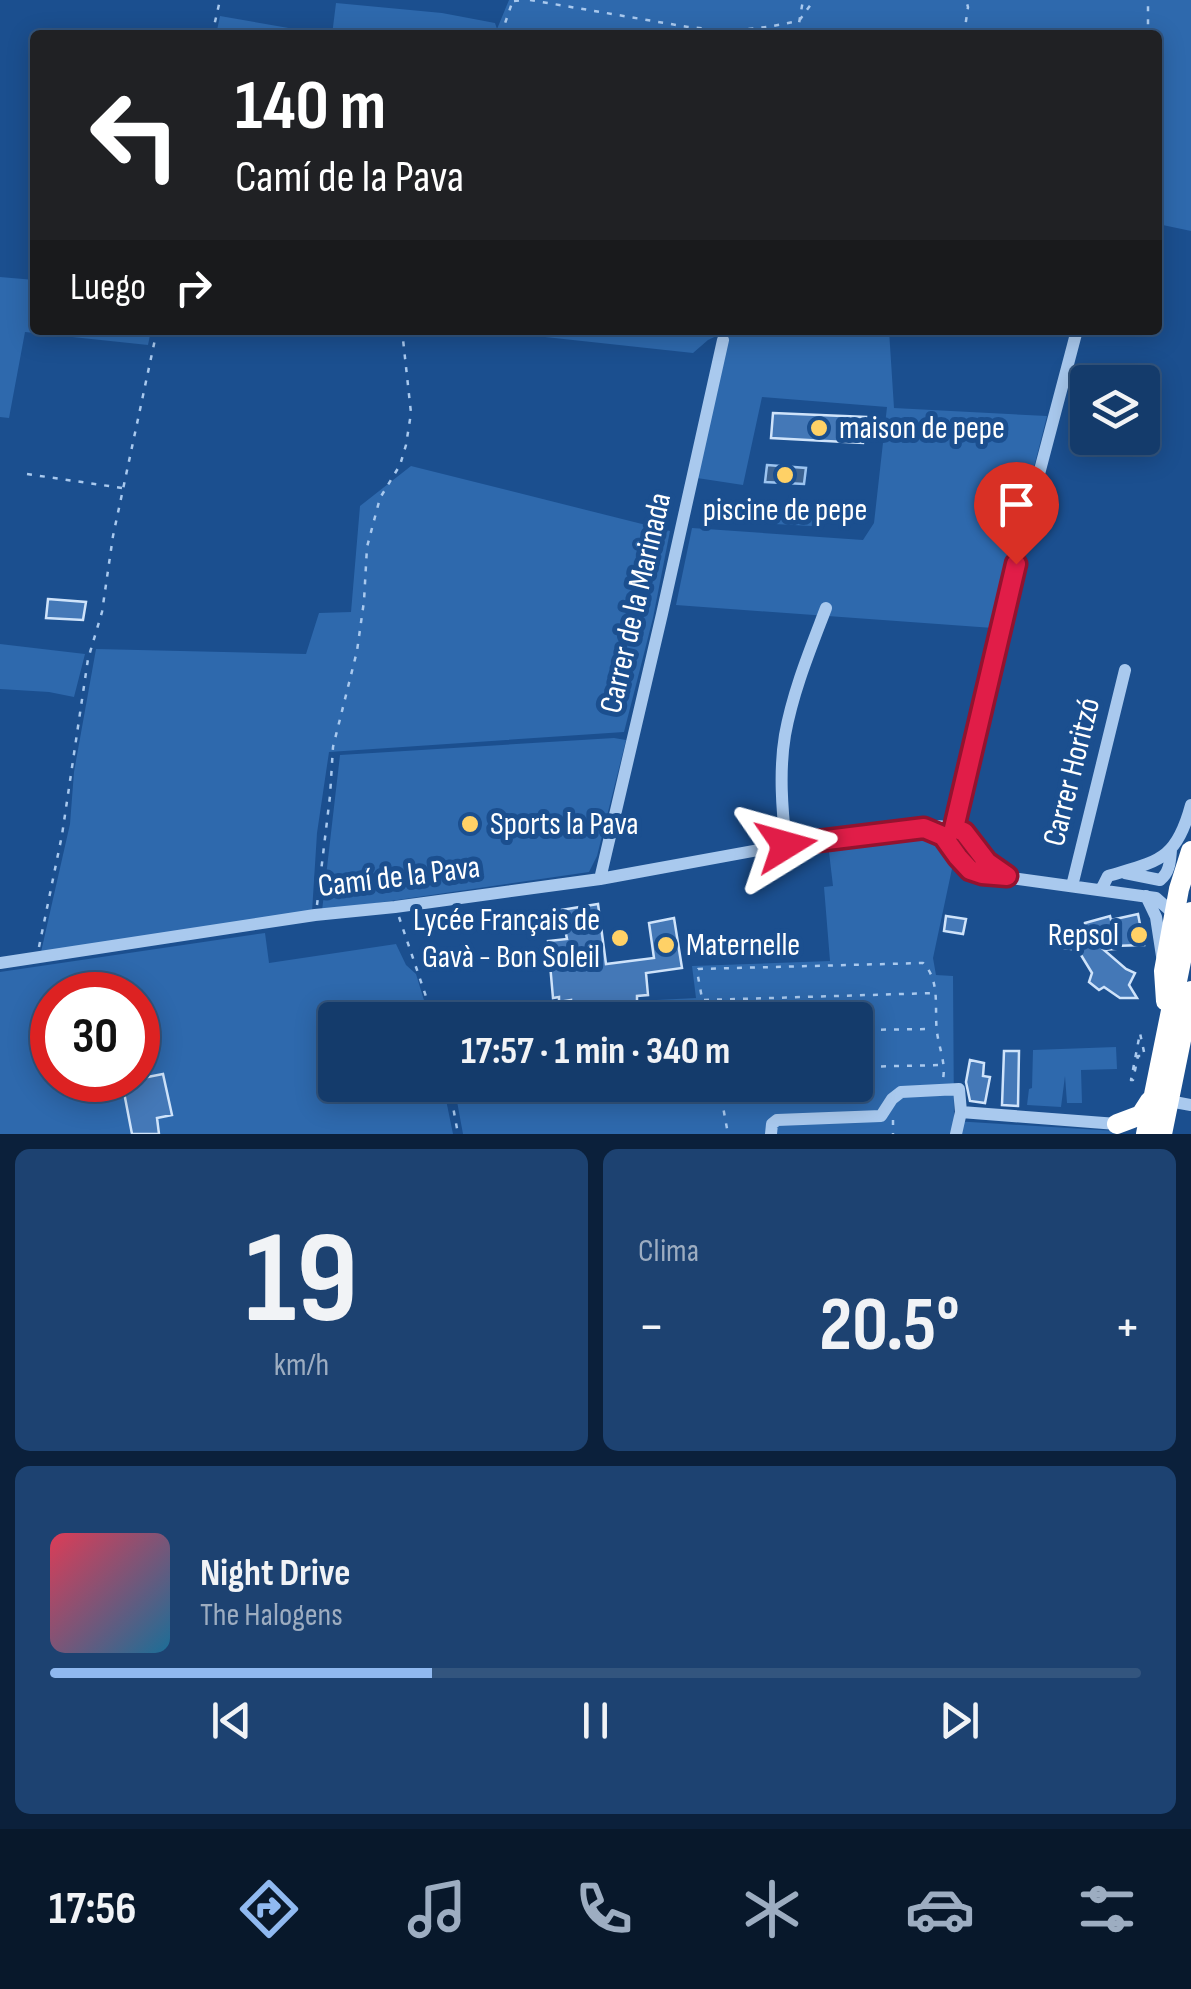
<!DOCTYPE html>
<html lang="es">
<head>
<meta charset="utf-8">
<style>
  :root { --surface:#143b6b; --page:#1d4271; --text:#f1f3f6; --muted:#9dadc1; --line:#33557e; --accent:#90b9f0 }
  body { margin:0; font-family:"Sofia Sans Condensed",sans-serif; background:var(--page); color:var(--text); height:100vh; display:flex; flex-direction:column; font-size:38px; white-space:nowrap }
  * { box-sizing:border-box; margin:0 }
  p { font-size:32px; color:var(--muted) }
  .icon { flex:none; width:55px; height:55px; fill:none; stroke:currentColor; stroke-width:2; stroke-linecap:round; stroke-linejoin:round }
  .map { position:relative; height:1134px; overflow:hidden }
  .drawer { display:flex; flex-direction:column; gap:15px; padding:15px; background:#0b203b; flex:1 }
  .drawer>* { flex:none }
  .guide { position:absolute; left:30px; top:30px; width:1132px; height:305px; border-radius:10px; box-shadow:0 5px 25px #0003,0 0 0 2px var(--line); background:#202124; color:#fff; overflow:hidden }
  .tools { position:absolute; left:1070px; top:365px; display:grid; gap:20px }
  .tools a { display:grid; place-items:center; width:90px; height:90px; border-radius:10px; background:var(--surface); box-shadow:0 5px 25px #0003,0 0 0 2px var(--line); font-size:50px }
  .speed { position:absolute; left:30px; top:972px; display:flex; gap:20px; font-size:50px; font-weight:700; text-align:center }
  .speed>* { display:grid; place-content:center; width:130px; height:130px; border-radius:50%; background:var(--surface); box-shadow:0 5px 25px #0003,0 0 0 2px var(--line); line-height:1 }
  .speed .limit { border:15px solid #d22; background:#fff; color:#111 }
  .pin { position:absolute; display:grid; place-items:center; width:85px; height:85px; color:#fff; margin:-102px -42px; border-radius:50% 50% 50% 0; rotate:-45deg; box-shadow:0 0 10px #0007 }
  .pin .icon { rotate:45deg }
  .me { position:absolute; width:110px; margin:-55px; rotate:82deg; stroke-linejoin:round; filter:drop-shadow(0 0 8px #0008) }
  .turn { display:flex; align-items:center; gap:35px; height:210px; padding:0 40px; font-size:45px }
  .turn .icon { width:130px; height:130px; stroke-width:2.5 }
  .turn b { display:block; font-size:70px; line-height:85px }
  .then { display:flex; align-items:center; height:95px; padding:0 40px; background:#0003; gap:20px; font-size:38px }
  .big { font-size:75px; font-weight:700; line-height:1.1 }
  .drawer .widget { flex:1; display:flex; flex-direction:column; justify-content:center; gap:15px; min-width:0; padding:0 35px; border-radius:15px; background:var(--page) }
  .drawer .dial { align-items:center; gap:0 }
  .dial b { font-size:130px; line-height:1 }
  .song { display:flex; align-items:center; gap:30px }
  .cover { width:120px; height:120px; border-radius:15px; background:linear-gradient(135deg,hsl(350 70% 55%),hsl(200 70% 35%)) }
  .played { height:10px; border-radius:5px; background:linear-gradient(90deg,var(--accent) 35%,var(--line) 35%) }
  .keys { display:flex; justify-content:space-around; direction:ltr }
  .heat { display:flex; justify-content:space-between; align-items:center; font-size:55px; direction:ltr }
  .drawer .tiles { flex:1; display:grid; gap:15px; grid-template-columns:1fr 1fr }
  .widget:last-child { grid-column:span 2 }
  .trip { position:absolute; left:318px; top:1002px; width:555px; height:100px; border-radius:10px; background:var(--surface); box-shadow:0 5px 25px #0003,0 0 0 2px var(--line); font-weight:700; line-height:100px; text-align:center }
  .tab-bar { display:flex; height:160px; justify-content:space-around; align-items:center; background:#08182b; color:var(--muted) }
  .tab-bar .icon { width:70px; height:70px }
  .tab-bar .active { color:var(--accent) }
  .tab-bar b { font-size:45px; color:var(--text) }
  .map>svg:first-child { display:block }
</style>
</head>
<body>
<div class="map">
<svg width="1191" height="1134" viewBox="0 0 1191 1134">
  <rect width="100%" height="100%" fill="#1b4f8f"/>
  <path fill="#2e69ad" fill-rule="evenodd" d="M509,0H1191V231L1158,224V35H332L336,3L442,13L495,23L497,29Z
    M220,16L329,35H216Z
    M0,277L35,280V330H151L148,345L25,332L9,418L0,417Z
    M499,330H729L708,340L693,353L499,332Z
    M730,330H889L894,408L1047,416L993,628L676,605L692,528L863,540L874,523L887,407L762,397L743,485L697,478Z
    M411,466L670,531L653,618L624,732L329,752L317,833L312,912L41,952L70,824L74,772L96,649L306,654L319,613L351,612L360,506Z
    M775,508L813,510L812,526L774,524Z
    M0,644L85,654L74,697L49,692L0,689Z
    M614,738L626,740L597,856L589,872L322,911L340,755Z
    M930,838L942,845L953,864L933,958L936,975L953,976L954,1121L1116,1131L1118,1134H463L454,1085H855V1020H439L437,1011L696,998L692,966L830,961L824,887L833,886L829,852Z
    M265,933L269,963L396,944L406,965L416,974L430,1020H335V1085H443L453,1134H0V972ZM52,995H138V1080H52Z
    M1116,1047L1117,1069L1081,1070L1082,1103H1067L1065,1076L1061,1107L1027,1105L1029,1089L1032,1088L1033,1050Z"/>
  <path fill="#3c6290" stroke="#9cc4f0" stroke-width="2.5" d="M767,465L806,468L804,484L765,482Z"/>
  <path fill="#4478b7" stroke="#cfe3fa" stroke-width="2.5" d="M773,413L866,417L863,443L771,438Z
    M48,599L86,602L83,620L46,618Z
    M598,904L606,964L654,958L649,923L674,918L682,968L646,973L648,995L637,996V1003L571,1006V1000L559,1002V997L553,998L548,941L567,939L561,910Z
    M1138,914L1144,945L1113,946L1115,949L1104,950L1126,969L1135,973L1129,985L1137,998H1120L1104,987L1099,990L1089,982L1092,973L1078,950L1057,947L1059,931L1086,933L1085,923L1110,916L1111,920Z
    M946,916L966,919L963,934L944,931Z
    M1004,1051H1019L1018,1106L1002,1105Z
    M970,1060L984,1063L983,1076L990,1077L985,1103L970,1101L966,1082Z
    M163,1074L172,1115L157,1118L159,1134H132L122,1082Z"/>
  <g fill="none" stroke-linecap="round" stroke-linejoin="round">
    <path stroke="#a9c9ee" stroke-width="2.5" stroke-dasharray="5 8" stroke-linecap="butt" d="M530,0L688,27L728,31L767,27L799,21L814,0
      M514,1L523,0
      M212,35L220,0
      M501,35L513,0
      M797,35L803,0
      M964,35L968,7L966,0
      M1142,35L1148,28V0
      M1158,86L1163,96L1158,110
      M27,474L122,488
      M317,905L330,796L333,747L357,651L364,601L367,547L380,498L400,465L406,445L411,413L402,330
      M399,917L434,1020
      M39,947L62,835L88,659L102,612L113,536L157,330
      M704,1000L935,993
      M706,1020L697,971L698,969L923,963C941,981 934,1009 937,1032C939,1048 946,1063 943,1079
      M855,1030L933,1029
      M1144,1052L1140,1033L1131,1080H1133L1138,1056H1145
      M855,1067L943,1065
      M449,1085L458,1134
      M719,1085L728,1134
      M893,1120V1134"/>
    <path stroke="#a9c9ee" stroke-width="12" d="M944,837L957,857L975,873L1156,898L1174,914
      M949,842L1035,489L1077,330
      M786,845C782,809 779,771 785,735C793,691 810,650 826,608
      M1125,873L1160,880C1170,872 1170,861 1171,850
      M600,879L662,614L723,340
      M1072,886L1125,670
      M1101,890L1108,876C1158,861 1176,861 1191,805
      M1146,896L1156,917L1162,956
      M0,963L315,915L395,907L600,879L786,845L934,826C964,827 963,834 981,855C988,863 998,869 1007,876
      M1169,1101L1191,1105
      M961,1112L1117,1124
      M771,1134L772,1124L777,1120L881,1116L892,1099L901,1092L959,1089L961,1112L956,1134"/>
    <path stroke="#fff" stroke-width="20" d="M1166,1001L1164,971L1179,889L1191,851
      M1117,1124L1141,1115L1150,1101
      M1146,1134L1191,912
      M1162,1134L1191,991"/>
  </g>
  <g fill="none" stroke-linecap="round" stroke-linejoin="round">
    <defs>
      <path id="route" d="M786,845L924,828L943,836L958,857L970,870L982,874L1007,876L987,862L964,832L954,828L1016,564"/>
    </defs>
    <use href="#route" stroke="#92132f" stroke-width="25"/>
    <use href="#route" stroke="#e11d48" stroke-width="18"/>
  </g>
  <g fill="#ffd166" stroke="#1b4f8f" stroke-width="4">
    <circle cx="819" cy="428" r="10"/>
    <circle cx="785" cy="475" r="10"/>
    <circle cx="470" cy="824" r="10"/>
    <circle cx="1139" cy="935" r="10"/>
    <circle cx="620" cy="938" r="10"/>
    <circle cx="666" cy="945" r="10"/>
  </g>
  <g text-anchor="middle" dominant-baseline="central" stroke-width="10" stroke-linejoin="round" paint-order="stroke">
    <g font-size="32" fill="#fff" stroke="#1b4f8f" text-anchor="start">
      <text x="839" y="428">maison de pepe</text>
      <text x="785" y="510" text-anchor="middle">piscine de pepe</text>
      <text x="490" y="824">Sports la Pava</text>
      <text x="600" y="920" text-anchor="end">Lycée Français de<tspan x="600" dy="37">Gavà - Bon Soleil</tspan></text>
      <text x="1119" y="935" text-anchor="end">Repsol</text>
      <text x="686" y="945">Maternelle</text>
    </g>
    <g font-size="32" fill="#fff" stroke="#1b4f8f">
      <text transform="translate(636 603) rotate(-77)">Carrer de la Marinada</text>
      <text transform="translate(1072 772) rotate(-76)">Carrer Horitzó</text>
      <text transform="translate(399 877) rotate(-7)">Camí de la Pava</text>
    </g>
  </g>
</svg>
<div class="tools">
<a><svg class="icon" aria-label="layers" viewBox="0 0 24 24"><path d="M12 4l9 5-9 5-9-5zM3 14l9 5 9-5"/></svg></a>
</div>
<div class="speed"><div class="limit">30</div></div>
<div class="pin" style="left:1016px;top:564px;background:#d93025"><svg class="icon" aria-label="arrive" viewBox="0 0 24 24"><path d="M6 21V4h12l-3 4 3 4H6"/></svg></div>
<svg class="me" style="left:786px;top:845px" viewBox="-20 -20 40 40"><path d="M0-17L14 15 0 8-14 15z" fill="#e11d48" stroke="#fff" stroke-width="4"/></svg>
<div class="trip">17:57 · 1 min · 340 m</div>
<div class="guide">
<div class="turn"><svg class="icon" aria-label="left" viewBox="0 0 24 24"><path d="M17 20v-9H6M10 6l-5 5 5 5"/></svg><div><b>140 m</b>Camí de la Pava</div></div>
<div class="then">Luego<svg class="icon" aria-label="right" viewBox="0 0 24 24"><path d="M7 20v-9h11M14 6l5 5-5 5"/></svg></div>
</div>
</div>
<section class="drawer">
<div class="tiles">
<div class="widget dial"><b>19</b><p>km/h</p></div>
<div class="widget"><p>Clima</p>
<div class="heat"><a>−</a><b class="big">20.5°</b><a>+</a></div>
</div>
<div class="widget">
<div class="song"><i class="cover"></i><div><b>Night Drive</b><p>The Halogens</p></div></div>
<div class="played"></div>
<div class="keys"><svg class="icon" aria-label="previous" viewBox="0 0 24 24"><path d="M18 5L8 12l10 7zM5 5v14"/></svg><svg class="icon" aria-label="pause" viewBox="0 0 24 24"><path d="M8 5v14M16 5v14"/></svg><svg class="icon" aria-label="next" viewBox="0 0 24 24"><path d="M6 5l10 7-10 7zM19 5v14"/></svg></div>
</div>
</div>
</section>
<nav class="tab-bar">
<b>17:56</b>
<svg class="icon active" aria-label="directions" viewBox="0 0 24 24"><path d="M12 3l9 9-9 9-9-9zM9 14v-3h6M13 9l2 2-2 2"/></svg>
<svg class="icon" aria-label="music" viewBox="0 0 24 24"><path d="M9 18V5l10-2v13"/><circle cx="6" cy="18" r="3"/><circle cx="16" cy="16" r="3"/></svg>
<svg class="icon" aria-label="phone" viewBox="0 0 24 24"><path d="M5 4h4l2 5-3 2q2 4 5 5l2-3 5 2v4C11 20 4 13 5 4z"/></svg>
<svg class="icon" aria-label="climate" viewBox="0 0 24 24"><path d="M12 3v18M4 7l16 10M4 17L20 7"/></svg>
<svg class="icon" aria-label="car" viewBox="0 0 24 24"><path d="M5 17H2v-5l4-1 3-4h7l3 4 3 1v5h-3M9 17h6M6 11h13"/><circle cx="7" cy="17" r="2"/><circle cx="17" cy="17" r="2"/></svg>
<svg class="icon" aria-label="filters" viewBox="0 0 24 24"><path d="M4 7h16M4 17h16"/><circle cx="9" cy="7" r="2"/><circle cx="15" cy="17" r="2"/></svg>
</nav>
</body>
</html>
